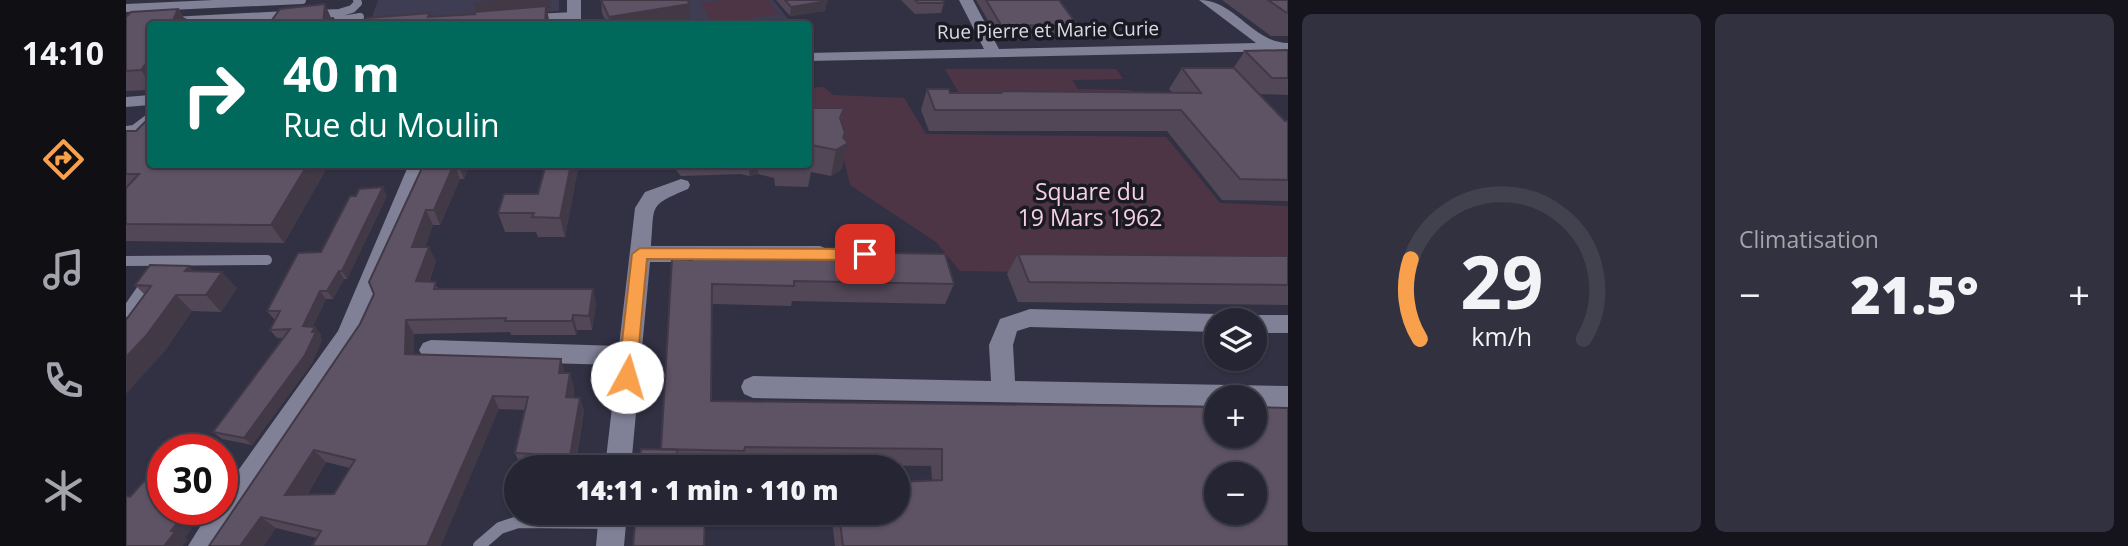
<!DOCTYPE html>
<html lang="fr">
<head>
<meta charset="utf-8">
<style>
  :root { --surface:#262533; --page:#32313f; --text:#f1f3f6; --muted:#a4a5ac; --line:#42424e; --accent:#f9a04c }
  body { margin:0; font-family:"Open Sans",sans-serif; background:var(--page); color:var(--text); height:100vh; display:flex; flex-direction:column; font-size:26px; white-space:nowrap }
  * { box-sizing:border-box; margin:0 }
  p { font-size:23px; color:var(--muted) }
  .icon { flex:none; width:38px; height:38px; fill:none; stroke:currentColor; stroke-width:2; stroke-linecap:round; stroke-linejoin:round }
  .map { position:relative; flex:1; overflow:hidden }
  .drawer { display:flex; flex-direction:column; gap:14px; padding:14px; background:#15141c; width:840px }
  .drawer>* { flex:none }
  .top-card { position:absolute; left:21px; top:21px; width:665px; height:147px; border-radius:7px; box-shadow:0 2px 5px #0004,0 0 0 2px var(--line); background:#00695c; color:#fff; overflow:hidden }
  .tools { position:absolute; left:1078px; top:308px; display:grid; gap:14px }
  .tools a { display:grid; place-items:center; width:63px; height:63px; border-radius:50%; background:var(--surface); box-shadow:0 2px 5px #0004,0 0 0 2px var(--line); font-size:35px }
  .speed { position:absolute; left:21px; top:434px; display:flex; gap:14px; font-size:35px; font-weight:700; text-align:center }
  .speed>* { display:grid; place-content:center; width:91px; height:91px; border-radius:50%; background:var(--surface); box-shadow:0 2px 5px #0004,0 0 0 2px var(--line); line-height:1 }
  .speed .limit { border:10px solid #d22; background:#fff; color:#111 }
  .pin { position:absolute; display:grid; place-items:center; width:60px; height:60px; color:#fff; margin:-30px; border-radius:14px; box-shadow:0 4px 10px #0006 }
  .me { position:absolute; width:77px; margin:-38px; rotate:6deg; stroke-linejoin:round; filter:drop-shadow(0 0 5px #0008) }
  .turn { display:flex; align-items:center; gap:24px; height:147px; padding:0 21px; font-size:32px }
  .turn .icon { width:91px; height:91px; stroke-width:2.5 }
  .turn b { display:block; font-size:49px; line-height:60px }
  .big { font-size:52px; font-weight:800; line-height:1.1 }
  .drawer .tile { flex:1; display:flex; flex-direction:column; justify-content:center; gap:10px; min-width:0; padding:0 24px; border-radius:10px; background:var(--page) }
  .drawer .dial { align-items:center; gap:0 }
  .dial svg { height:182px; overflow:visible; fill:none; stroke:var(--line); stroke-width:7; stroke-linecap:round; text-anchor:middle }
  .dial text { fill:var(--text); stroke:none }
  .heat { display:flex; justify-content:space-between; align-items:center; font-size:38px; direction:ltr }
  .drawer .tiles { flex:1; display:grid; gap:14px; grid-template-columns:repeat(2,1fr) }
  .trip { position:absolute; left:378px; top:455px; width:406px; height:70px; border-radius:35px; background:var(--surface); box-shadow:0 2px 5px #0004,0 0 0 2px var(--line); font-weight:800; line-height:70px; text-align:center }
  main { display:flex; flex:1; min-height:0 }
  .dock { display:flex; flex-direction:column; width:126px; justify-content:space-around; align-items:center; background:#0f0f14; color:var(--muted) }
  .dock .icon { width:49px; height:49px }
  .dock .selected { color:var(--accent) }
  .dock b { font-size:32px; color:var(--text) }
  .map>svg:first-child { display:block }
</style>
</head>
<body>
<main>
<nav class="dock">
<b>14:10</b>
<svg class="icon selected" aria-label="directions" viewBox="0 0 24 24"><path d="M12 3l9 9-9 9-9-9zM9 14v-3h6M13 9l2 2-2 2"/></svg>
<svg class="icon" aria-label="music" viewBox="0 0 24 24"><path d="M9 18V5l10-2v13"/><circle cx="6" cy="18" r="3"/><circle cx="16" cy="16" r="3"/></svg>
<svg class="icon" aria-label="phone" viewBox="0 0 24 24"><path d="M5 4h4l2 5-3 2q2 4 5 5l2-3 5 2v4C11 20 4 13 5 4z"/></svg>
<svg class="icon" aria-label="climate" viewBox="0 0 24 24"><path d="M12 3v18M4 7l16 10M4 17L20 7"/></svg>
</nav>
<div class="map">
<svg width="1162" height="546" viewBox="0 0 1162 546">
  <rect width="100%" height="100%" fill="#323144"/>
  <path fill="#3e3d54" d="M252,0H433V11L245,20Z
    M531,0H647L666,24H561L557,16Z"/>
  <path fill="#4e3546" d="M597,0H642L653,14L587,24L574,3Z
    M819,69H990L997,79L946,80L952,89L1005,90L1014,102L834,95Z
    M698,87L707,95L778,98L800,134L1040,137L1094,203L1162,206V275L834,271L810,242L724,185L717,155L682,127V88Z"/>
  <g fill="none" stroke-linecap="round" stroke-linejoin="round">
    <path stroke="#808096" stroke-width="8" d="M231,0L232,3L226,9L213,13L212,17L216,20L234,17L232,24
      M0,8L176,0
      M191,14L213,13
      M409,18L448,16
      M45,21L161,15
      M0,130L8,129L24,117"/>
    <path stroke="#808096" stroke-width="10" d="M0,261L141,260
      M0,312L22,280"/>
    <path stroke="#808096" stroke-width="12" d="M353,546L374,528L392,522L486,523"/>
    <path fill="#808096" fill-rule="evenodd" d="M441,0H455V24H441Z
      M833,0H847L873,49L1130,43L1073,0C1109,0 1127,43 1162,43V51L682,61V53L858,49Z
      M24,95V105L0,107V97Z
      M283,164H301L229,343L93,546H62L85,509H96V493L212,331Z
      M555,179L562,181L564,185L562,189C521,206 529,205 525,246H694L701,249L704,254L701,259L694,262H524L505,467H479L491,365L305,360L297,357L293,350L297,343L305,340L493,346L509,208L519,192Z
      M904,309L1090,314L1100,320H1090V332L904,327L891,331L887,345L889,381L1162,386V408L1129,407V397H1090V406L627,398L618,394L615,387L618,380L627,376L865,381L863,345L874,319Z
      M1129,315H1162V333H1129V320H1120Z
      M473,513H501L498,546H470Z"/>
  </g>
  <path fill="#514757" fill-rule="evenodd" d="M475,0H561L564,4V20L534,24H481L476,13Z
    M650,0H699L701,1L699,11L664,16Z
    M775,0H817L818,3L815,13L789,14Z
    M850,0H933L952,26L947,37L871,36Z
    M1096,0H1162V36H1145Z
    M52,9L62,24H24V90L0,91V17Z
    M1162,50V95L1134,94L1159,121H1162V201L1096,200L1041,131H803L795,110L801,89L824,93H873L874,91L1046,92L1043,89L1056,68H1108V67L1119,51Z
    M682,108H718L715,122L718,138L716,169L705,176L685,172L682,187L649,186L648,178L632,174L623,176L615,174L555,176L545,164H682Z
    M0,131H10L24,164H203L158,243L0,241Z
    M294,164H344L338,179H334L314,225H307L299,247L310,261L303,282L314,289H467L470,304L466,330H451L450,335H385L384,332L288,334V354L439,373L448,387L447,398H454L458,411L449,467L395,466L389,453L399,410L373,409L191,538L150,528L83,546L234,324L248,294L295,170L293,167ZM200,462L224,468L208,494L181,495Z
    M420,164H486V168H452L439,237H412L410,232H379L372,213L412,194Z
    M261,196L221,279H218L207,299H200L187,326L189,327L195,335L194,338L196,340L186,363L126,445L96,439L87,432L158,338H151L144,330L150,319H148L141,311Z
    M666,251L828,284L819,304L666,301L665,306L586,304L585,401L1090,407L1162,546H709L705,513H772L806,480L805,466L617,464V467H513L535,449L566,260L665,256Z
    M892,254L1162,256V305L892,302L881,274Z
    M68,271L111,288L95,312L66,311L38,352L19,295L9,285Z"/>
  <path fill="#423947" d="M364,0H424L425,10H421L424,24L352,17L348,2Z
    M701,1L699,11L664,16L665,7Z
    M199,4L206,20V24H198L197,23Z
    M564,4V20L534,24H483V17Z
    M52,9L62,24H50L47,20Z
    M24,58V83L15,70Z
    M719,133L716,146L722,143L716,169L705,176L710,150Z
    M182,164H203L158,243L145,225Z
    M328,164L334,179L314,225L308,210Z
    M332,164H344L338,179Z
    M445,164H451L452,168L439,237L434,218Z
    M624,164H633L632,174L623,176Z
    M257,187L261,196L221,279L216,271Z
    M300,210L307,225L293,262L286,247Z
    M303,247L310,261L297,296L290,281Z
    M63,266L78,282L59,271Z
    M213,271L218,279L207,299L201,291Z
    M96,272L111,288L95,312L80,295Z
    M467,289L470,304L466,330L463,316Z
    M194,291L200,299L183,334L177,326Z
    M50,295L66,311L38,352L0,394V357Z
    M447,315L451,330L450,335L446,321Z
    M280,320L288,334V367L279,354Z
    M189,327L195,335L194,338L196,340L186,363L126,445L118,438Z
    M435,359L439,373H433Z
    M444,373L448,387L444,410L440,397Z
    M367,396L373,409L315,546H301Z
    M454,398L458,411L448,467L444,456Z
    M188,450L200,462L174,506L159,495Z
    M62,509H80L59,538L62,539L57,546H38L45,531Z
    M135,517L150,528L138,546H114Z"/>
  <path fill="#5e5265" stroke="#423947" stroke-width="2" fill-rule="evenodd" d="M475,0H561L564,4L483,17Z
    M659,0H699L701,1L665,7Z
    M789,0H817L818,3H792Z
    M860,0H933L952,26L875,25Z
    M1142,0H1162V13H1161Z
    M199,4L197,23H203L202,24H143L154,9Z
    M420,6L419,24H238L241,18L304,13L302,17L349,14L348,12Z
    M52,9L47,20L58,19L53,24H24V58L15,70L0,71V17L5,12Z
    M1162,50V78H1146L1119,51Z
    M1056,68H1108L1159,121H1162V180L1114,179L1055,110H809L801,89H823L824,93H875L874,91L1075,93Z
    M682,108H718L714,118L719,133L717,137L722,143L710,150L685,145L686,161H682Z
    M24,117V164H182L145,225L0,224V188L13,174H0V131H10Z
    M294,164H328L308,210H300L286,247H303L290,281L310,282L308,289H467L463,316L447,315L446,321H379L380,318L280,320L279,354L435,359L433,373H444L440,397L454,398L444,456L389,453L402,397L367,396L301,546H186L195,531L135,517L114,546H83L234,324L248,294L243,282L296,168L293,167ZM188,450L229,460L208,494L159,495Z
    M420,164H445L434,218L406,217L408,213H372L378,194H412Z
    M257,187L216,271H213L201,291H194L177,326L189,327L186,332H190L179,355L118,438L87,432L164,329L144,330L154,311H141L172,253L195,252L224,196H230L233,189Z
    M666,251L819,254L828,284L668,281V286L586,284L585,401L1090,407V436H1129V407L1162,408V546H717L713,513H772V482L816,480V449L619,447L618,451L535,449L546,259L566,260L567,254L665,256ZM1090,474H1129V513H1090Z
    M892,254L1162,256V285L903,282Z
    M24,265L63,266L59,271L96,272L80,295H50L20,336L0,357V320L25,286L9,285Z
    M515,449L551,450V467H513Z
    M30,468L37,469V509H62L45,531L49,532L38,546H0V496L4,497Z
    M510,513H579L578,546H507Z"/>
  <path fill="#f9a04c" stroke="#a26831" stroke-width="2" d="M514,248L739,249L746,254L739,260L521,259L510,377L508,383L501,385L495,383L492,377L506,254Z"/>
  <g text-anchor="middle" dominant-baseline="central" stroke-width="7" stroke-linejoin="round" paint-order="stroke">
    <g font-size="19" fill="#dbdbe7" stroke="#1a1a23">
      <text transform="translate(922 30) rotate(-1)">Rue Pierre et Marie Curie</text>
    </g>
    <g font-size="23" fill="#f7cfe8" stroke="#1a1a23">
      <text x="964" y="191">Square du<tspan x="964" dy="26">19 Mars 1962</tspan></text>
    </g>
  </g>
</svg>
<div class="tools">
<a><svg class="icon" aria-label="layers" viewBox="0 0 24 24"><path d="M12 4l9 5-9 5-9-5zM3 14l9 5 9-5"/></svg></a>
<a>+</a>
<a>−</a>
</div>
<div class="speed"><div class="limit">30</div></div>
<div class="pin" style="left:739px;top:254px;background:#d93025"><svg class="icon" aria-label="arrive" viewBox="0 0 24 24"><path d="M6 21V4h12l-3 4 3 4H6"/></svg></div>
<svg class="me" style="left:501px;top:377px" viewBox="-20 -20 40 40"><circle r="19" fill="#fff"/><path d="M0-13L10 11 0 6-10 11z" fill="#f9a04c"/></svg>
<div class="trip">14:11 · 1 min · 110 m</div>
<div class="top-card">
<div class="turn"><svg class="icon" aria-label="right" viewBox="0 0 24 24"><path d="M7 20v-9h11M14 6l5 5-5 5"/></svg><div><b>40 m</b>Rue du Moulin</div></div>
</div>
</div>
<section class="drawer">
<div class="tiles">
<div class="tile dial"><svg viewBox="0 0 100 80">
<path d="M14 69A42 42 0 1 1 86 69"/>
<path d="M14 69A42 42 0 0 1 10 34" stroke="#f9a04c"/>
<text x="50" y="56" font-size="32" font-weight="700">29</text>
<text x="50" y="72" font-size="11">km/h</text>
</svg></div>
<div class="tile"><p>Climatisation</p>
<div class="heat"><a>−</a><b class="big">21.5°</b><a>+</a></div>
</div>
</div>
</section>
</main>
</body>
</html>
